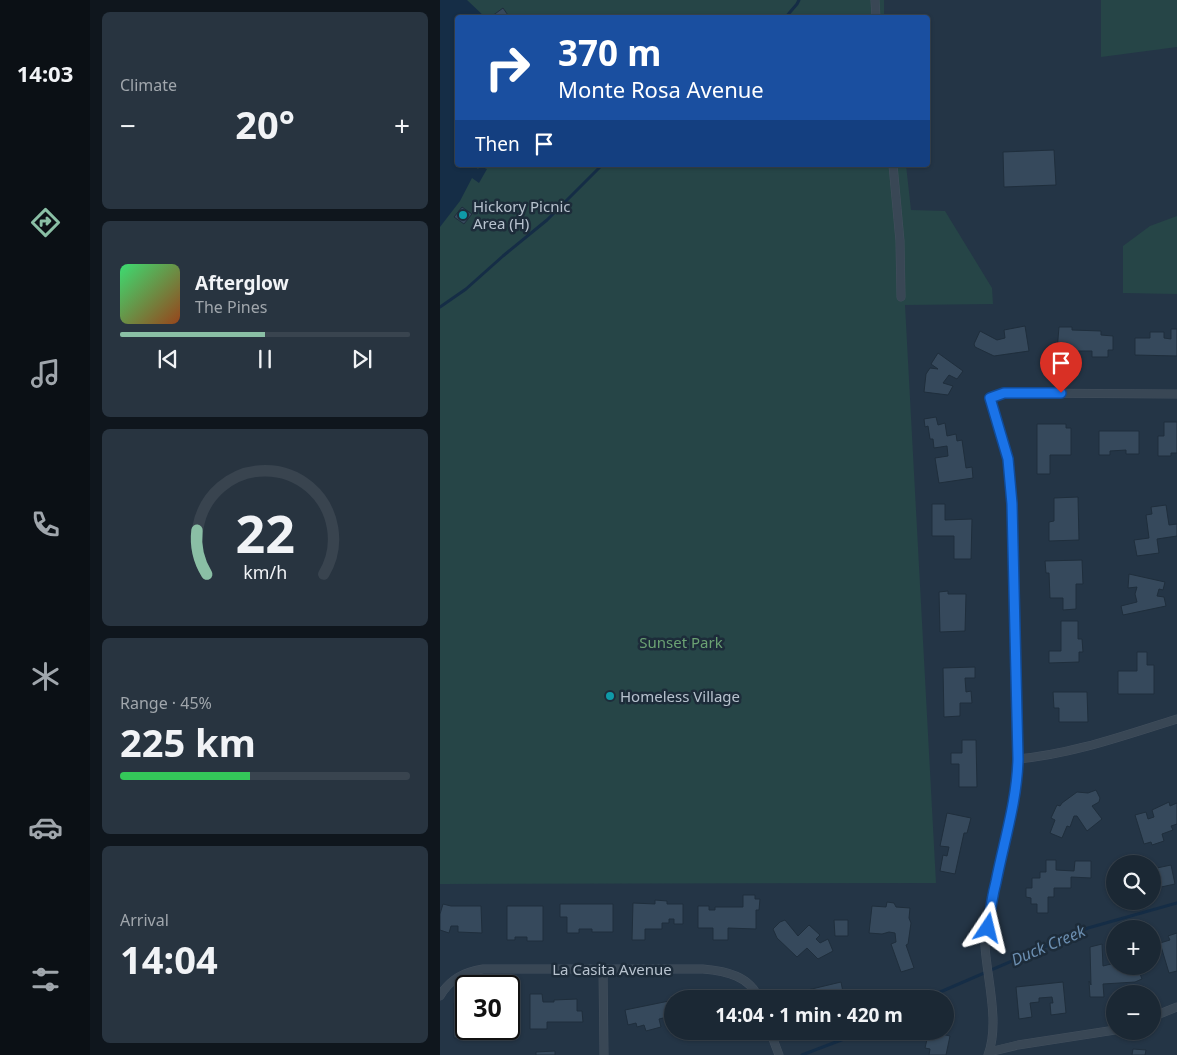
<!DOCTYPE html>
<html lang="en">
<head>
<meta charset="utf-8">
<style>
  :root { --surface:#1b2834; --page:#283440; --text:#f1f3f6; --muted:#a0a6ac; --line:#39444f; --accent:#8abfa5 }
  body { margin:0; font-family:"Noto Sans",sans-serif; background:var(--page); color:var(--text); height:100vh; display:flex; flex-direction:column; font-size:19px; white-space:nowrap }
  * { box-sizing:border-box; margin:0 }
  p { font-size:16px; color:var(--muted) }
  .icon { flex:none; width:28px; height:28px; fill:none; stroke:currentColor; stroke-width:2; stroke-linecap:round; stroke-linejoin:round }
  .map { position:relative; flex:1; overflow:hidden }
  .panel { display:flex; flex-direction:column; gap:12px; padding:12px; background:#0f161d; width:350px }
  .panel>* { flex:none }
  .banner { position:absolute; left:15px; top:15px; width:475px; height:152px; border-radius:5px; box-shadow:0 1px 4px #0004,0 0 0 1px var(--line); background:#1a4fa0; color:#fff; overflow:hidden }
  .buttons { position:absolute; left:666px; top:855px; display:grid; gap:10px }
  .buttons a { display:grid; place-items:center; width:55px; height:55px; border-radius:50%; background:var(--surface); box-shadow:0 1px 4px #0004,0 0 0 1px var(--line); font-size:25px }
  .speed { position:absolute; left:15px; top:975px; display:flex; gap:10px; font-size:25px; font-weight:700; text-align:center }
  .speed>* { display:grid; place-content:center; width:65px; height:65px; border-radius:50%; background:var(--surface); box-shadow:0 1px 4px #0004,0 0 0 1px var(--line); line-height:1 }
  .speed .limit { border:2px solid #111; border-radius:8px; background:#fff; color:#111 }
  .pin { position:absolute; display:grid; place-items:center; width:42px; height:42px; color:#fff; margin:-51px -21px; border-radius:50% 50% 50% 0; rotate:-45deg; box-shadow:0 0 5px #0007 }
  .pin .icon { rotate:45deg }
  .me { position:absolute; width:55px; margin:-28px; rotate:10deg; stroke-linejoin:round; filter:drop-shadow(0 0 4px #0008) }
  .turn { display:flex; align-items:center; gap:18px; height:105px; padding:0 20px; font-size:22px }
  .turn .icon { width:65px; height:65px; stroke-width:2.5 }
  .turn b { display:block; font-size:35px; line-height:42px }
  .then { display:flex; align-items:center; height:48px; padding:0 20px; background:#0003; gap:10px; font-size:19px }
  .big { font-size:38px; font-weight:700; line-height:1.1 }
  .panel .widget { flex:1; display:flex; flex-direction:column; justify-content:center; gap:8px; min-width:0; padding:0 18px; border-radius:8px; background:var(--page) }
  .panel .dial { align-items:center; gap:0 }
  .dial svg { height:130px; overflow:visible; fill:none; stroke:var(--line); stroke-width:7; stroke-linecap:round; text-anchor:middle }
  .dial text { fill:var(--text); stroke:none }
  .song { display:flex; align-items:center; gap:15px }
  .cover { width:60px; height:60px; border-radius:8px; background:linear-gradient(135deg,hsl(140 70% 55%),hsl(20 70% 35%)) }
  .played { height:5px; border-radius:2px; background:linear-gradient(90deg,var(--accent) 50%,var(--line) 50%) }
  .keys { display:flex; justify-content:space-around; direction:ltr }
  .heat { display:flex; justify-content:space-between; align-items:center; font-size:28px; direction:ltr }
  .charge { height:8px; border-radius:4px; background:linear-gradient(90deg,#34c759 45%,var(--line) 0) }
  .trip { position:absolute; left:224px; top:990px; width:290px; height:50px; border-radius:25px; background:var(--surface); box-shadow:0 1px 4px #0004,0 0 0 1px var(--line); font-weight:700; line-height:50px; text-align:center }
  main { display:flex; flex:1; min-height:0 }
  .dock { display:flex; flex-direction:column; width:90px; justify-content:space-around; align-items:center; background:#0b1015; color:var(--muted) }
  .dock .icon { width:35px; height:35px }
  .dock .current { color:var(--accent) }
  .dock b { font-size:22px; color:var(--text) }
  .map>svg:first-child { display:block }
</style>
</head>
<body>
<main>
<nav class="dock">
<b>14:03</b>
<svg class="icon current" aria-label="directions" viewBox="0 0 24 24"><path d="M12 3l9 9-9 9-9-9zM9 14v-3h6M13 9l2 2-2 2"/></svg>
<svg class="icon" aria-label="music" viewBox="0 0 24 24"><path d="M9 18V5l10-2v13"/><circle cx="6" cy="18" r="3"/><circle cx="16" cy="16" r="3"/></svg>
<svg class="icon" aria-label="phone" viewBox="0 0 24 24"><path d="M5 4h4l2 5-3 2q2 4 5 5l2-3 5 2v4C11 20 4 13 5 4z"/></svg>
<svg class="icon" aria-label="climate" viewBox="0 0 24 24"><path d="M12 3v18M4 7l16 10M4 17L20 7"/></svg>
<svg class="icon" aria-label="car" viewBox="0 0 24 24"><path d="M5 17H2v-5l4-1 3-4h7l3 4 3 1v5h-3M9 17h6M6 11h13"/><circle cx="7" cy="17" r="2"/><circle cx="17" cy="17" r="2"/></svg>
<svg class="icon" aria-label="filters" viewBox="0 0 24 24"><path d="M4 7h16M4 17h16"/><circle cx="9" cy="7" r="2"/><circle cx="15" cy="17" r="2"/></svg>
</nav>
<section class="panel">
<div class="widget"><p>Climate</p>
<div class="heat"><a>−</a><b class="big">20°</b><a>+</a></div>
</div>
<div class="widget">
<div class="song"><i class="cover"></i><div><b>Afterglow</b><p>The Pines</p></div></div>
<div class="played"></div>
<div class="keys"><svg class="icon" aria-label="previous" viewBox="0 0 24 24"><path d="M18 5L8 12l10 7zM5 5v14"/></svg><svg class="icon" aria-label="pause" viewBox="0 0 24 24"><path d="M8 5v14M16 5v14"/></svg><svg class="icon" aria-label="next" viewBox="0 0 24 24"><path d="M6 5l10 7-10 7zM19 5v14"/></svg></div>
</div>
<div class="widget dial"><svg viewBox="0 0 100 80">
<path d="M14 69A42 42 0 1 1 86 69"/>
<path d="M14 69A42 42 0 0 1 8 42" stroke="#8abfa5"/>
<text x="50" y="56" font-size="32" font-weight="700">22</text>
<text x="50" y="72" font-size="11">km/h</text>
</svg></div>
<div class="widget"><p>Range · 45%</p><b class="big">225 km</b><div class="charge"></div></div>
<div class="widget"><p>Arrival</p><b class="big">14:04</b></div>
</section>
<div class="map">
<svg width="737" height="1055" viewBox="0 0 737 1055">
  <rect width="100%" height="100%" fill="#243546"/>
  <path fill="#264547" d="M0,0H444V18H18V165H466L471,210L505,211L552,288L553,304L465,305L496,883L0,884Z
    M661,0H737V47L661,57Z
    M737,216V294L683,293V246L710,226Z"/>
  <path fill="#152d46" d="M0,0H27L45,17L18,18V165H39L37,169L42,167L47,169L39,183L32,178L20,201L0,227Z"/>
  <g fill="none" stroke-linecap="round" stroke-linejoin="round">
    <path stroke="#152d46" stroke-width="3" d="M345,18L357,4L359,0
      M0,307L26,289L63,256L107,220L162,165
      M484,999L648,928L737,903
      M362,1055L425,1031"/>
  </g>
  <path fill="#36495c" stroke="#1f2e3c" d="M63,8L70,18H53L52,16Z
    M614,150L616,185L564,187L563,152Z
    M22,207L32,214L24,224L14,217Z
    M585,326L589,351L554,356L535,347L534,344L540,331L557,340L565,338L564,330Z
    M619,327H632V330L661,331V335L673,336V350H668V357H652V351H617Z
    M731,329H737V356L695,355V338H710V332H724V338L731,339Z
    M498,353L523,371L517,379L509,375L503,383L513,386L508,395L484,392L486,374L490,368L498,369L491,364Z
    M496,417L498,425L505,423L507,436L516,434L517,441L522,440L526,468L532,467L533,478L499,483L495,458L508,456L507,446L494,448L493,439H490L488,426L485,427L484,419Z
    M724,422H737V453H731V456H718V436H724Z
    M597,424H626V428H631V455H610V474H597Z
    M659,431H699V454H686V450L670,451V455H659Z
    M638,497L639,540L609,541V522L614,521V498Z
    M492,504H505V520L532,519L531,559H514V536H492Z
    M726,505L729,525L737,524V536L717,539L719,553L697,556L694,540L709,538L706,515L712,514L711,507Z
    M642,560L643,584H636V609L623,610V598H610L609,573H606L605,561Z
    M689,574L725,582L723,590L719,589L717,596L724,597L726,606L683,615L681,606L697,602L695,594L697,587L688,588Z
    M508,591V594H526L525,631L500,632L499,592Z
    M621,621H638V639H642L643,652H639V662L609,663V651H621Z
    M697,652H707V665H714V694H678V671H697Z
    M535,667V678H525L526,692L531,691L532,703H520V716L504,717L503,668Z
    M613,692H647L648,722H619V708H614Z
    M522,740H536L537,787H519V764H511V753H522Z
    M656,790L660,798L659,802L652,806L662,819L647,831L637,816H634L630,827L627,826L622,838L610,833L615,820L611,818L617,805L620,806L622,803L637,792L648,793Z
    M729,802L730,806L737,803V824L731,826L733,830L722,834L724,841L712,845L711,842L704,844L695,815L706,812L708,819L714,817L712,810Z
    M507,813L531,818L527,833H524L515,874L500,871L503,855L507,856L509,847L500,846Z
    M606,860H616V870L634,871L635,861H651V878L631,877V888H614V897H608V913H597V904H591V898L586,897V888H592V878H600V872H606Z
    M731,865L735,884L721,887L717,868Z
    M303,895H315V899H320L319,910H316V929L288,928V940H273V928H258V906H269V910H275V907H303Z
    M215,900L227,901V904H243V924H234V919H229V923H222V929H205V940H192L193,903L215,904Z
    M447,902L454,903L456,907L470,908L469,918L471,923L468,944L466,945L474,968L461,972L451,944L456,942L455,933L449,932L442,934L429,933L432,906L446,907Z
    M3,904L11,906H41L42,933L18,932V926H11L9,933L0,930V914Z
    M120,904H173V932H152V929H139V933H127V917H120Z
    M67,906H103V941H87V937H75V940H67Z
    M345,920L358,936L369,925L380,935L376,939L380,943L388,939L393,951L378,959L367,948L357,957L337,938L333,929L340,922Z
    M394,920H408V936H395Z
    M737,933V971L729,973L720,943L730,940L728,936Z
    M662,944L663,966L675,963L677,968L697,966L702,979L695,982L663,984L664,997H650L649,981L651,985L650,947Z
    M401,982L403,992L378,999H356L355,993Z
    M623,982L626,1013L611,1015L610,1003H613L612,997L599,998V1002L590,1003L592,1017L579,1019L576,987Z
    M90,994H102L103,1002H114V1000L137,999V1011H142L143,1022H107V1029H90Z
    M229,1001L232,1016L219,1019L221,1027L206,1031L204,1025L197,1027L196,1023L188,1025L185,1010Z
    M14,1003H26V1029H57V1037L14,1038Z
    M257,1031H291V1037L276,1038V1033H257Z
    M489,1031L510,1036L506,1055H489L490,1049L485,1048Z
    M693,1049L706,1050L705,1055H692Z
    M115,1051V1055H96V1052Z"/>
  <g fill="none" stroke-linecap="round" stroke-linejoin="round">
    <defs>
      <path id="minor" d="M435,0L436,18
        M453,165L460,241L461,297
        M578,759C633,754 685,735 737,719
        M163,968L164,1055
        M0,996C10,979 24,972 43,969H263C286,971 310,976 319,999
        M712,1017L737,1007
        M330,1031L339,1055
        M549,1052L578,1045L675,1030
        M548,1055C560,1023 547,979 545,946C544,933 549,917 552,904C560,856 577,808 578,759L572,504L568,459L550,398L564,393L737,394"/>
    </defs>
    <use href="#minor" stroke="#43505e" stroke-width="9"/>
    <use href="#minor" stroke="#394755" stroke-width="8"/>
  </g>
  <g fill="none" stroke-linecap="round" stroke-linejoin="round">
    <defs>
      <path id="route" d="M548,928C550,912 552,897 556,882C564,841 577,801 578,759L572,504L568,459L550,398L564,393H621"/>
    </defs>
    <use href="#route" stroke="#114b97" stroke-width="12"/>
    <use href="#route" stroke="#1a73e8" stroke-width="9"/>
  </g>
  <g fill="#0f9aa8" stroke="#1d2c3a" stroke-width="2">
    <circle cx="23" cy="215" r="5"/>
    <circle cx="170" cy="696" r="5"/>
  </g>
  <g text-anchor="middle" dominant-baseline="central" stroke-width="5" stroke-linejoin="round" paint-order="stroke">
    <g font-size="15" fill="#b7c2ce" stroke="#1d2c3a" text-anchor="start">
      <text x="33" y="206">Hickory Picnic<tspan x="33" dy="17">Area (H)</tspan></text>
      <text x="180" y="696">Homeless Village</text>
    </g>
    <g font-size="15" fill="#6ba273" stroke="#1d2c3a">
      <text x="241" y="642">Sunset Park</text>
    </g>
    <g font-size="15" fill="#b7c2ce" stroke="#1d2c3a">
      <text x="172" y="969">La Casita Avenue</text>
    </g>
    <g font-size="16" font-style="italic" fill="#6c8fb1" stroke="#1d2c3a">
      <text transform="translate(608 945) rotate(-23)">Duck Creek</text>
    </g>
  </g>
</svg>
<div class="buttons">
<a><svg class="icon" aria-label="search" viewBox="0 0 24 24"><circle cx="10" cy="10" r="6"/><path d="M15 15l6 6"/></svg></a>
<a>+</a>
<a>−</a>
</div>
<div class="speed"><div class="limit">30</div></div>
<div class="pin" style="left:621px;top:393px;background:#d93025"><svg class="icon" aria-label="arrive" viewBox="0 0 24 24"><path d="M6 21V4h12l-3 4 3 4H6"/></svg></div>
<svg class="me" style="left:548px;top:928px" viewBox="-20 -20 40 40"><path d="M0-17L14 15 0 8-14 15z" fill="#1a73e8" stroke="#fff" stroke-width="4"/></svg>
<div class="trip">14:04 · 1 min · 420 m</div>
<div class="banner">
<div class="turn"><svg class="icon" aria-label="right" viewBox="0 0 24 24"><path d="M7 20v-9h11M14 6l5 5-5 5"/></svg><div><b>370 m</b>Monte Rosa Avenue</div></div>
<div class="then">Then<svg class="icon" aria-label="arrive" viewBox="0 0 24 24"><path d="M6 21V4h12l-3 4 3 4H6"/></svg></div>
</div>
</div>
</main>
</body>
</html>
